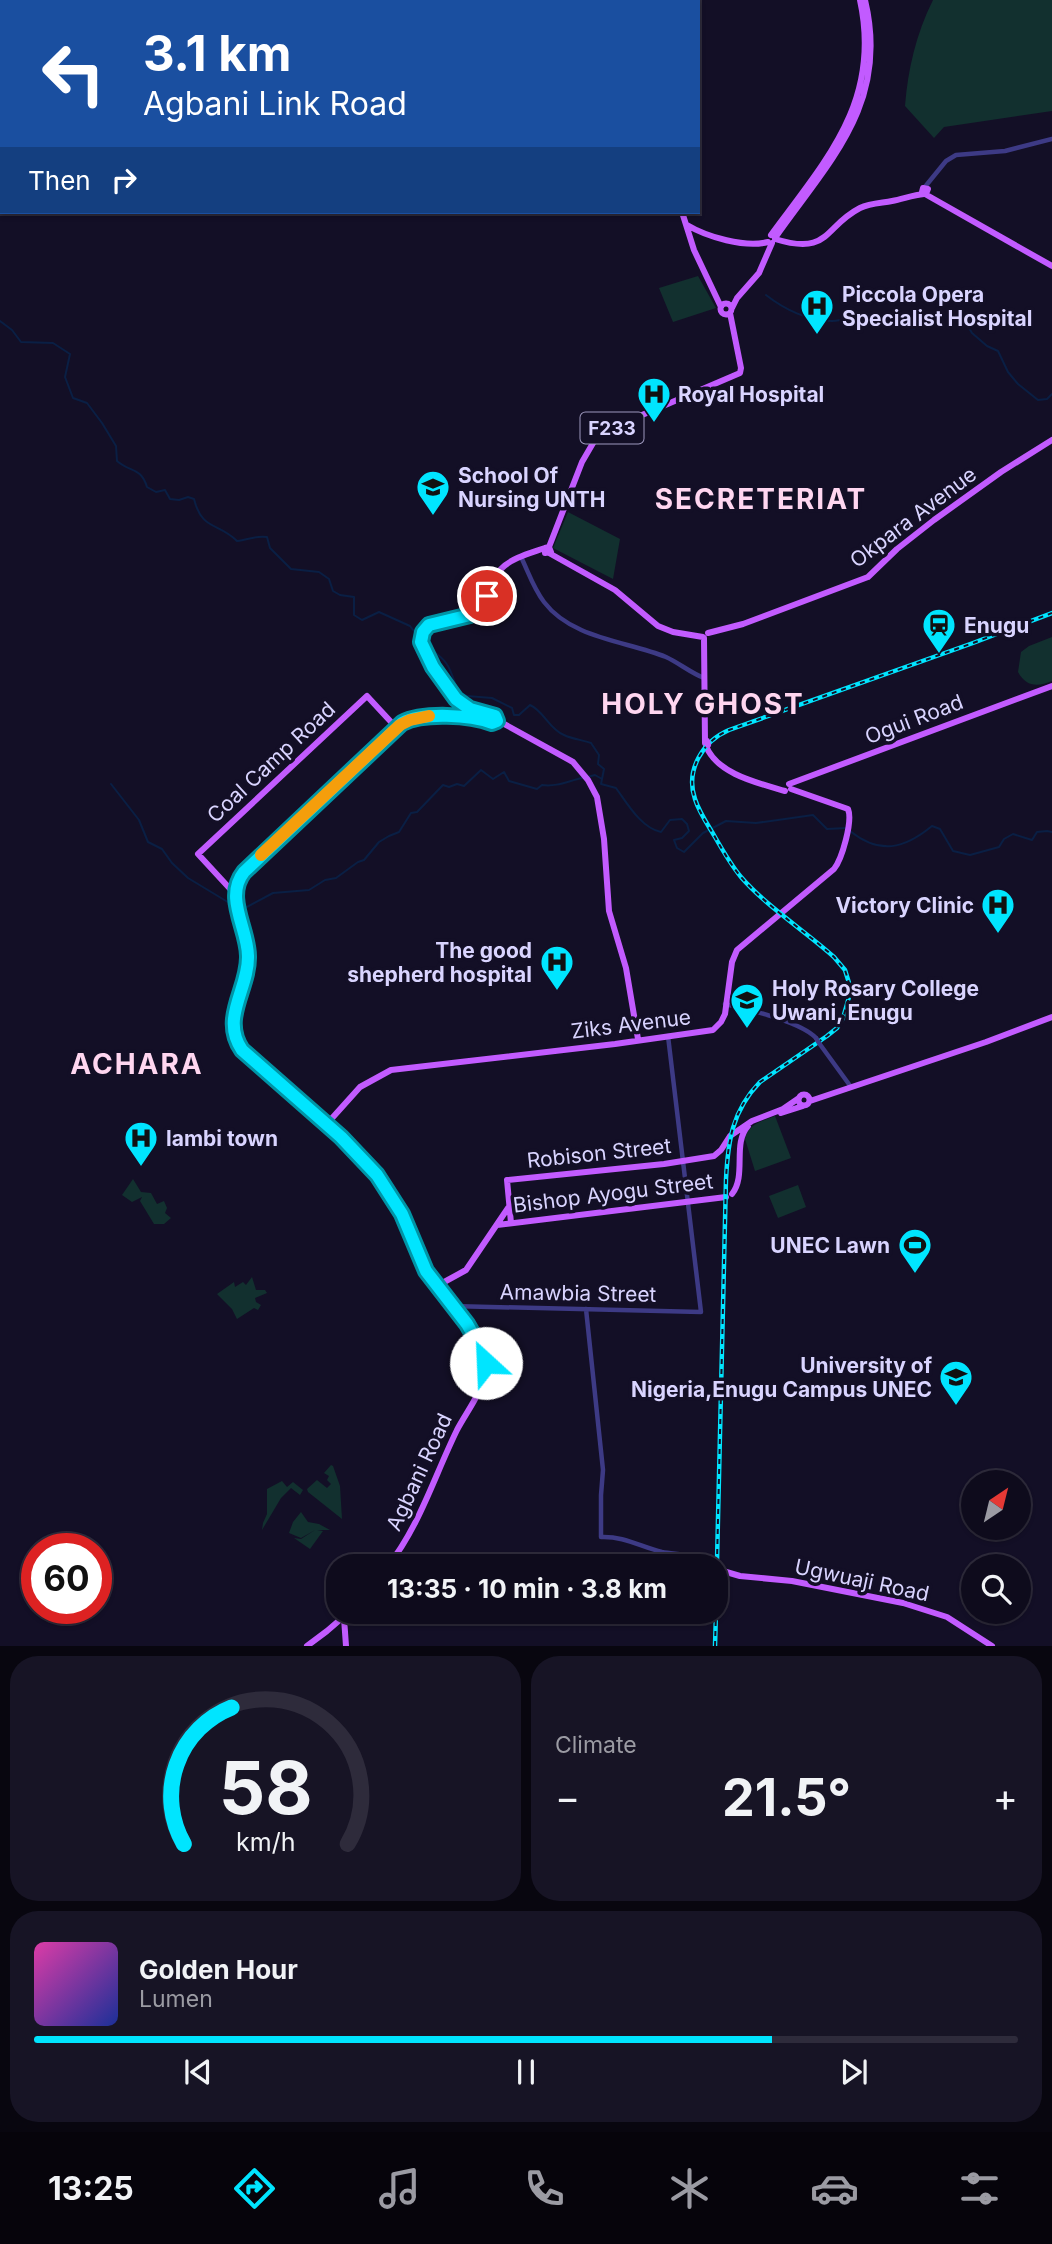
<!DOCTYPE html>
<html lang="en">
<head>
<meta charset="utf-8">
<style>
  :root { --surface:#0e0b1c; --page:#171425; --text:#f1f3f6; --muted:#9b9ba3; --line:#2e2b3b; --accent:#00e5ff }
  body { margin:0; font-family:Inter,sans-serif; background:var(--page); color:var(--text); height:100vh; display:flex; flex-direction:column; font-size:26px; white-space:nowrap }
  * { box-sizing:border-box; margin:0 }
  p { font-size:23px; color:var(--muted) }
  .icon { flex:none; width:38px; height:38px; fill:none; stroke:currentColor; stroke-width:2; stroke-linecap:round; stroke-linejoin:round }
  .map { position:relative; height:1646px; overflow:hidden }
  .sheet { display:flex; flex-direction:column; gap:10px; padding:10px; background:#08060f; flex:1 }
  .sheet>* { flex:none }
  .hud { position:absolute; left:0px; top:0px; width:700px; height:214px; box-shadow:0 2px 5px #0004,0 0 0 2px var(--line); background:#1a4fa0; color:#fff; overflow:hidden }
  .needle { width:46px; rotate:35deg }
  .fabs { position:absolute; left:961px; top:1470px; display:grid; gap:14px }
  .fabs a { display:grid; place-items:center; width:70px; height:70px; border-radius:50%; background:var(--surface); box-shadow:0 2px 5px #0004,0 0 0 2px var(--line); font-size:35px }
  .speed { position:absolute; left:21px; top:1533px; display:flex; gap:14px; font-size:35px; font-weight:700; text-align:center }
  .speed>* { display:grid; place-content:center; width:91px; height:91px; border-radius:50%; background:var(--surface); box-shadow:0 2px 5px #0004,0 0 0 2px var(--line); line-height:1 }
  .speed .limit { border:10px solid #d22; background:#fff; color:#111 }
  .pin { position:absolute; display:grid; place-items:center; width:60px; height:60px; color:#fff; margin:-30px; border:4px solid #fff; border-radius:50%; box-shadow:0 2px 7px #0007 }
  .me { position:absolute; width:77px; margin:-38px; rotate:335deg; stroke-linejoin:round; filter:drop-shadow(0 0 5px #0008) }
  .turn { display:flex; align-items:center; gap:24px; height:147px; padding:0 28px; font-size:32px }
  .turn .icon { width:91px; height:91px; stroke-width:2.5 }
  .turn b { display:block; font-size:49px; line-height:60px }
  .then { display:flex; align-items:center; height:66px; padding:0 28px; background:#0003; gap:14px; font-size:26px }
  .big { font-size:52px; font-weight:700; line-height:1.1 }
  .sheet .widget { flex:1; display:flex; flex-direction:column; justify-content:center; gap:10px; min-width:0; padding:0 24px; border-radius:28px; background:var(--page) }
  .sheet .dial { align-items:center; gap:0 }
  .dial svg { height:182px; overflow:visible; fill:none; stroke:var(--line); stroke-width:7; stroke-linecap:round; text-anchor:middle }
  .dial text { fill:var(--text); stroke:none }
  .song { display:flex; align-items:center; gap:21px }
  .cover { width:84px; height:84px; border-radius:10px; background:linear-gradient(135deg,hsl(320 70% 55%),hsl(230 70% 35%)) }
  .played { height:7px; border-radius:4px; background:linear-gradient(90deg,var(--accent) 75%,var(--line) 75%) }
  .keys { display:flex; justify-content:space-around; direction:ltr }
  .heat { display:flex; justify-content:space-between; align-items:center; font-size:38px; direction:ltr }
  .sheet .tiles { flex:1; display:grid; gap:10px; grid-template-columns:1fr 1fr }
  .widget:last-child { grid-column:span 2 }
  .trip { position:absolute; left:326px; top:1554px; width:402px; height:70px; border-radius:28px; background:var(--surface); box-shadow:0 2px 5px #0004,0 0 0 2px var(--line); font-weight:700; line-height:70px; text-align:center }
  .menu { display:flex; height:112px; justify-content:space-around; align-items:center; background:#06040b; color:var(--muted) }
  .menu .icon { width:49px; height:49px }
  .menu .current { color:var(--accent) }
  .menu b { font-size:32px; color:var(--text) }
  .map>svg:first-child { display:block }
</style>
</head>
<body>
<div class="map">
<svg width="1052" height="1646" viewBox="0 0 1052 1646">
  <rect width="100%" height="100%" fill="#130f26"/>
  <path fill="#12302f" d="M933,0H1052V111L944,127L934,138L905,106C908,69 916,34 933,0Z
    M698,276L716,308L673,322L659,288Z
    M568,512L620,539L613,579L553,548Z
    M1052,637V681C1038,687 1026,687 1018,672L1021,652L1029,646Z
    M775,1116L791,1158L755,1171L745,1139C748,1124 762,1121 775,1116Z
    M133,1179L141,1192L151,1193L157,1204L164,1201L167,1208L165,1213L171,1218L164,1224H154L140,1201L142,1197L132,1202L122,1195Z
    M798,1185L806,1207L778,1218L769,1196Z
    M252,1277L256,1290H265L267,1293L255,1298L256,1302L261,1305L258,1310L254,1308L237,1319L232,1309L217,1294L234,1282L235,1287L243,1282L246,1285Z
    M331,1465L333,1466L340,1486L342,1519L308,1492L307,1489L317,1480L327,1488L331,1484L327,1480L329,1476L324,1473Z
    M282,1481L287,1487L293,1482L303,1490L300,1495L291,1488L281,1498L262,1530L263,1523L267,1514V1489Z
    M301,1512L308,1522L319,1524L330,1530H317L323,1531L310,1549L294,1538L301,1539L315,1530L301,1538L289,1533L293,1522Z"/>
  <g fill="none" stroke-linecap="round" stroke-linejoin="round">
    <path stroke="#0a1f44" stroke-width="2" d="M766,295C785,310 809,321 832,321C838,321 843,319 849,319C858,319 861,319 870,315L888,324L914,329L925,322L937,323L950,313L958,320L966,323L972,333L987,346L998,351L1008,372L1018,384L1038,400L1047,399L1052,394
      M0,321L12,330L21,342L53,343L70,354L65,377L73,398L87,403L102,423L116,446L117,461C131,473 141,467 147,487L156,492L165,490L170,499L179,500L188,497L194,499C202,531 218,522 237,541C248,540 256,535 267,537L270,548L291,569L319,572L329,579L333,591L340,595L354,597V615L362,620L379,612L410,626L417,635
      M420,639C428,650 439,653 446,663C452,671 454,682 458,691L467,696L492,698L512,708L514,715H519L530,705C544,711 549,729 564,735C572,739 583,740 591,743L599,755L598,764L604,769L601,784L616,788C627,803 641,828 661,832L670,820L682,819L687,824L689,831L682,838L674,840L677,848L684,852L703,833L726,821L756,823L813,815L827,829L846,828
      M587,777L595,775L602,779
      M111,784L139,820L148,842L162,849L172,863L188,878L236,907
      M850,831C880,855 904,849 932,826L940,829L953,851L970,855L999,847L1004,839L1013,834L1032,840L1037,832L1047,831L1052,832
      M241,910L273,893L309,890L325,880L336,878L358,862L364,860L379,842L389,836L399,832L411,813L417,812L443,785L449,787L457,784L464,786L481,770L493,779L504,772L509,781L537,789L542,785C557,787 568,781 582,778"/>
    <path stroke="#3d3a85" stroke-width="4.5" d="M924,188L946,161L956,155L1005,151L1052,139
      M522,559C529,574 534,589 544,602C572,639 627,641 666,657C679,663 691,673 704,678
      M725,1004C747,1009 801,1022 816,1038
      M819,1043L851,1087
      M451,1306L701,1312L668,1036
      M586,1309L603,1470L601,1495V1537C624,1536 641,1547 662,1552C677,1555 701,1553 710,1566"/>
    <path stroke="#c25bff" stroke-width="6" d="M381,0V2
      M656,0L659,2
      M0,25L2,26
      M923,188L928,189L926,194L922,192Z
      M925,194L1052,266
      M682,212L694,250L721,307
      M687,225C707,237 745,248 768,242
      M771,235C826,160 882,101 860,0
      M775,238C829,161 890,104 865,0
      M775,239C830,256 823,227 860,208C870,203 882,203 892,201C903,199 913,195 924,194
      M720.5 309a5.5 5.5 0 1 1 11 0a5.5 5.5 0 1 1-11 0Z
      M732,308L737,298L759,273L772,243
      M549,547L545,548V553L551,552L549,547L582,462L596,438L628,421L740,373L741,368L730,313
      M549,553L615,590L658,626L673,632L703,637
      M708,633L743,624L868,577L897,549L934,520L1001,472L1052,440
      M704,638L705,743
      M490,716L468,711L455,703L420,650C417,641 417,631 426,625C438,615 459,620 472,610C486,600 490,581 501,569C511,558 531,553 545,548
      M497,720L573,762L588,780L597,797L604,839L609,911L626,968L638,1039
      M706,746C717,774 758,783 785,791
      M789,784L1052,686
      M233,892L198,854L367,696L392,723L395,724L401,721
      M798.5 1100a5.5 5.5 0 1 1 11 0a5.5 5.5 0 1 1-11 0Z
      M810,1101L986,1042L1052,1017
      M781,1113L803,1106
      M325,1126L360,1087L391,1070L615,1044L713,1030L721,1022L725,1014L732,962L737,950L834,869C842,859 853,821 848,809L791,789
      M732,1194C747,1175 732,1144 748,1126
      M511,1223L507,1180L664,1164L714,1156L721,1150L730,1136L752,1121L783,1109L799,1098
      M497,1225L726,1197
      M435,1287L466,1270L508,1208
      M388,1566C420,1525 434,1477 457,1430C467,1411 484,1390 486,1368C489,1340 443,1297 428,1274C417,1258 413,1239 405,1221C392,1189 367,1160 341,1137C320,1118 245,1063 237,1041C225,1009 251,984 248,953C246,927 225,895 244,872L400,725C427,709 460,719 490,722
      M710,1566H711
      M716,1569L740,1576L792,1581L903,1603L947,1617L992,1646
      M344,1618L346,1646
      M307,1646L327,1631L349,1612"/>
    <defs>
      <path id="rail" d="M716,1604L726,1179C728,1141 732,1111 760,1082L827,1036L837,1028L843,1018L849,997V983L845,970L834,957C805,931 766,906 741,877C731,865 723,851 715,837C708,825 699,812 695,799C685,770 703,741 729,730L973,643L1052,613
        M715,1646L716,1612"/>
    </defs>
    <use href="#rail" stroke="#00e5ff" stroke-width="4.5"/>
    <use href="#rail" stroke="#130f26" stroke-width="2" stroke-dasharray="5" stroke-linecap="butt"/>
    <path stroke="#3d3a85" stroke-width="4.5" d="M816,1038L819,1043"/>
    <path stroke="#c25bff" stroke-width="6" d="M707,741L708,745"/>
  </g>
  <g fill="none" stroke-linecap="round" stroke-linejoin="round">
    <defs>
      <path id="route" d="M486,1363L482,1350L467,1324L426,1271L402,1214L377,1175L341,1137L242,1050C220,1018 249,989 248,956C248,929 224,897 244,872L402,723C423,712 471,715 492,723L497,721L495,716L470,709L456,699L433,667L421,642L423,632L429,625L470,615L479,607L487,596"/>
    </defs>
    <use href="#route" stroke="#0095a6" stroke-width="18"/>
    <use href="#route" stroke="#00e5ff" stroke-width="12"/>
    <path stroke="#f59e0b" stroke-width="12" d="M261,855L400,725L410,720L429,716"/>
  </g>
  <defs>
    <symbol id="hospital-pin" viewBox="-11 -11 22 30"><path d="M0 17L-7.5 6A9.5 9.5 0 1 1 7.5 6Z" fill="#00e5ff" stroke="#130f26"/><path d="M-5-5h3v3.5h4V-5h3V5h-3V1.5h-4V5h-3Z" fill="#111"/></symbol>
    <symbol id="university-pin" viewBox="-11 -11 22 30"><path d="M0 17L-7.5 6A9.5 9.5 0 1 1 7.5 6Z" fill="#00e5ff" stroke="#130f26"/><path d="M0-5L7-2L0 1L-7-2ZM-4 1L0 2.5L4 1V4Q0 6-4 4Z" fill="#111"/></symbol>
    <symbol id="station-pin" viewBox="-11 -11 22 30"><path d="M0 17L-7.5 6A9.5 9.5 0 1 1 7.5 6Z" fill="#00e5ff" stroke="#130f26"/><path d="M-3-6H3Q5-6 5-4V2Q5 4 3 4L4.5 6H3L1.5 4h-3L-3 6H-4.5L-3 4Q-5 4-5 2V-4Q-5-6-3-6ZM-3.5-4v3h7v-3ZM-3.5 1v1.5H-2V1ZM2 1v1.5H3.5V1Z" fill="#111"/></symbol>
    <symbol id="stadium-pin" viewBox="-11 -11 22 30"><path d="M0 17L-7.5 6A9.5 9.5 0 1 1 7.5 6Z" fill="#00e5ff" stroke="#130f26"/><path d="M0-5a6.5 5 0 1 0 0 10a6.5 5 0 1 0 0-10ZM-3.5-1.8h7v3.6h-7Z" fill="#111"/></symbol>
  </defs>
  <g fill-rule="evenodd">
    <use href="#hospital-pin" x="798" y="287" width="38" height="52"/>
    <use href="#hospital-pin" x="635" y="375" width="38" height="52"/>
    <use href="#university-pin" x="414" y="468" width="38" height="52"/>
    <use href="#station-pin" x="920" y="606" width="38" height="52"/>
    <use href="#hospital-pin" x="979" y="886" width="38" height="52"/>
    <use href="#hospital-pin" x="538" y="943" width="38" height="52"/>
    <use href="#university-pin" x="728" y="981" width="38" height="52"/>
    <use href="#hospital-pin" x="122" y="1119" width="38" height="52"/>
    <use href="#stadium-pin" x="896" y="1226" width="38" height="52"/>
    <use href="#university-pin" x="937" y="1358" width="38" height="52"/>
  </g>
  <g text-anchor="middle" dominant-baseline="central" stroke-width="7" stroke-linejoin="round" paint-order="stroke">
    <rect fill="#130f26" stroke="#9e99be" stroke-width="2" x="580.5" y="412.5" width="63" height="31" rx="5"/>
    <g font-size="19" font-weight="bold" fill="#d9d4ff">
      <text x="612" y="428">F233</text>
    </g>
    <g font-size="21" font-weight="bold" fill="#d9d4ff" stroke="#130f26" text-anchor="start">
      <text x="842" y="294">Piccola Opera<tspan x="842" dy="24">Specialist Hospital</tspan></text>
      <text x="678" y="394">Royal Hospital</text>
      <text x="458" y="475">School Of<tspan x="458" dy="24">Nursing UNTH</tspan></text>
      <text x="964" y="625">Enugu</text>
      <text x="974" y="905" text-anchor="end">Victory Clinic</text>
      <text x="532" y="950" text-anchor="end">The good<tspan x="532" dy="24">shepherd hospital</tspan></text>
      <text x="772" y="988">Holy Rosary College<tspan x="772" dy="24">Uwani, Enugu</tspan></text>
      <text x="166" y="1138">lambi town</text>
      <text x="890" y="1245" text-anchor="end">UNEC Lawn</text>
      <text x="932" y="1365" text-anchor="end">University of<tspan x="932" dy="24">Nigeria,Enugu Campus UNEC</tspan></text>
    </g>
    <g font-size="21" fill="#d9d4ff" stroke="#130f26">
      <text transform="translate(913 517) rotate(-37)">Okpara Avenue</text>
      <text transform="translate(914 719) rotate(-21)">Ogui Road</text>
      <text transform="translate(271 762) rotate(-43)">Coal Camp Road</text>
      <text transform="translate(631 1024) rotate(-7)">Ziks Avenue</text>
      <text transform="translate(599 1153) rotate(-6)">Robison Street</text>
      <text transform="translate(613 1193) rotate(-7)">Bishop Ayogu Street</text>
      <text transform="translate(578 1293) rotate(1)">Amawbia Street</text>
      <text transform="translate(419 1472) rotate(-65)">Agbani Road</text>
      <text transform="translate(862 1580) rotate(12)">Ugwuaji Road</text>
    </g>
    <g font-size="28" font-weight="bold" letter-spacing="2" fill="#ffd6f0" stroke="#130f26">
      <text x="761" y="499">SECRETERIAT</text>
      <text x="703" y="704">HOLY GHOST</text>
      <text x="137" y="1064">ACHARA</text>
    </g>
  </g>
</svg>
<div class="fabs">
<a><svg class="needle" viewBox="-14 -14 28 28"><path d="M0-13l5 13h-10z" fill="#e53935"/><path d="M0 13l5-13h-10z" fill="#9b9ba3"/></svg></a>
<a><svg class="icon" aria-label="search" viewBox="0 0 24 24"><circle cx="10" cy="10" r="6"/><path d="M15 15l6 6"/></svg></a>
</div>
<div class="speed"><div class="limit">60</div></div>
<div class="pin" style="left:487px;top:596px;background:#d93025"><svg class="icon" aria-label="arrive" viewBox="0 0 24 24"><path d="M6 21V4h12l-3 4 3 4H6"/></svg></div>
<svg class="me" style="left:486px;top:1363px" viewBox="-20 -20 40 40"><circle r="19" fill="#fff"/><path d="M0-13L10 11 0 6-10 11z" fill="#00e5ff"/></svg>
<div class="trip">13:35 · 10 min · 3.8 km</div>
<div class="hud">
<div class="turn"><svg class="icon" aria-label="left" viewBox="0 0 24 24"><path d="M17 20v-9H6M10 6l-5 5 5 5"/></svg><div><b>3.1 km</b>Agbani Link Road</div></div>
<div class="then">Then<svg class="icon" aria-label="right" viewBox="0 0 24 24"><path d="M7 20v-9h11M14 6l5 5-5 5"/></svg></div>
</div>
</div>
<section class="sheet">
<div class="tiles">
<div class="widget dial"><svg viewBox="0 0 100 80">
<path d="M14 69A42 42 0 1 1 86 69"/>
<path d="M14 69A42 42 0 0 1 35 9" stroke="#00e5ff"/>
<text x="50" y="56" font-size="32" font-weight="700">58</text>
<text x="50" y="72" font-size="11">km/h</text>
</svg></div>
<div class="widget"><p>Climate</p>
<div class="heat"><a>−</a><b class="big">21.5°</b><a>+</a></div>
</div>
<div class="widget">
<div class="song"><i class="cover"></i><div><b>Golden Hour</b><p>Lumen</p></div></div>
<div class="played"></div>
<div class="keys"><svg class="icon" aria-label="previous" viewBox="0 0 24 24"><path d="M18 5L8 12l10 7zM5 5v14"/></svg><svg class="icon" aria-label="pause" viewBox="0 0 24 24"><path d="M8 5v14M16 5v14"/></svg><svg class="icon" aria-label="next" viewBox="0 0 24 24"><path d="M6 5l10 7-10 7zM19 5v14"/></svg></div>
</div>
</div>
</section>
<nav class="menu">
<b>13:25</b>
<svg class="icon current" aria-label="directions" viewBox="0 0 24 24"><path d="M12 3l9 9-9 9-9-9zM9 14v-3h6M13 9l2 2-2 2"/></svg>
<svg class="icon" aria-label="music" viewBox="0 0 24 24"><path d="M9 18V5l10-2v13"/><circle cx="6" cy="18" r="3"/><circle cx="16" cy="16" r="3"/></svg>
<svg class="icon" aria-label="phone" viewBox="0 0 24 24"><path d="M5 4h4l2 5-3 2q2 4 5 5l2-3 5 2v4C11 20 4 13 5 4z"/></svg>
<svg class="icon" aria-label="climate" viewBox="0 0 24 24"><path d="M12 3v18M4 7l16 10M4 17L20 7"/></svg>
<svg class="icon" aria-label="car" viewBox="0 0 24 24"><path d="M5 17H2v-5l4-1 3-4h7l3 4 3 1v5h-3M9 17h6M6 11h13"/><circle cx="7" cy="17" r="2"/><circle cx="17" cy="17" r="2"/></svg>
<svg class="icon" aria-label="filters" viewBox="0 0 24 24"><path d="M4 7h16M4 17h16"/><circle cx="9" cy="7" r="2"/><circle cx="15" cy="17" r="2"/></svg>
</nav>
</body>
</html>
